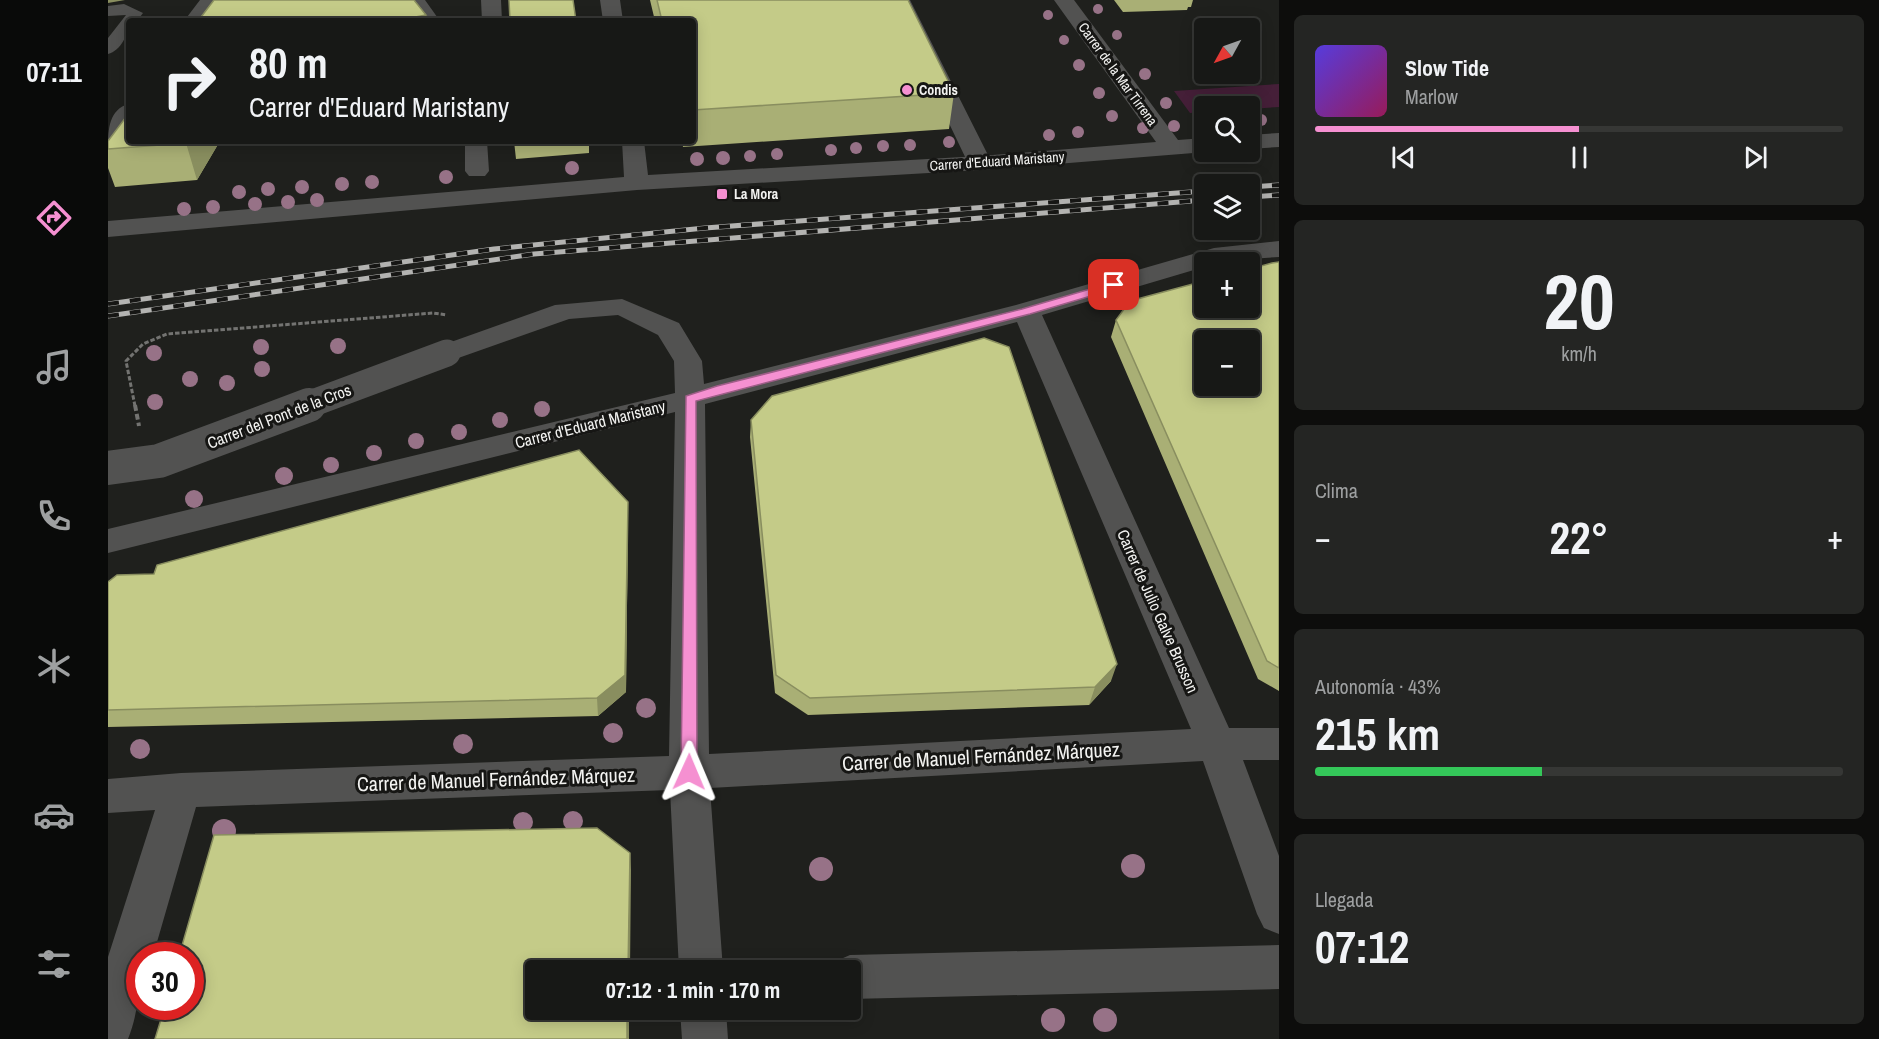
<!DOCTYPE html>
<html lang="es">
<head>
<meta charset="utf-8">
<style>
  :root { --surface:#171816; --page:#242523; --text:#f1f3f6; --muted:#9ea0a1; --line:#363735; --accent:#f590d1 }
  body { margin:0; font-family:"Archivo Narrow",sans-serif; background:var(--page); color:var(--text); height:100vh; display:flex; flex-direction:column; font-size:22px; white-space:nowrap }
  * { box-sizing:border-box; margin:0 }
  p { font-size:20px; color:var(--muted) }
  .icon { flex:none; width:33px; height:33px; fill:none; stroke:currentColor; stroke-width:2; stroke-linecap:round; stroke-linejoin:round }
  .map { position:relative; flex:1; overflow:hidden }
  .details { display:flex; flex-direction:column; gap:15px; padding:15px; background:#0d0d0c; width:600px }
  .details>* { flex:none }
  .top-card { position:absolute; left:18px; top:18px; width:570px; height:126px; border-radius:6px; box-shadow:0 3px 15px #0003,0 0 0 2px var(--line); background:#171816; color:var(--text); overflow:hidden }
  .needle { width:39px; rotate:230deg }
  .tools { position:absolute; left:1086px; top:18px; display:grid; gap:12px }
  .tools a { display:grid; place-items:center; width:66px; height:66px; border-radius:6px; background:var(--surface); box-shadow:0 3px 15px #0003,0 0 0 2px var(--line); font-size:30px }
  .speed { position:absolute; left:18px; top:942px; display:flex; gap:12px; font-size:30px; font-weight:700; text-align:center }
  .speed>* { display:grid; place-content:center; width:78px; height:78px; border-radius:50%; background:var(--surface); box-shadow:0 3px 15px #0003,0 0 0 2px var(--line); line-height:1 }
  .speed .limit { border:9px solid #d22; background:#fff; color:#111 }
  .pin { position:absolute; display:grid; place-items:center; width:51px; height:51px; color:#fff; margin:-26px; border-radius:12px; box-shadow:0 3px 9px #0006 }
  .me { position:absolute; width:66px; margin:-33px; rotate:1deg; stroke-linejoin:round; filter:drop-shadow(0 0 4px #0008) }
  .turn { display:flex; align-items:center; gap:21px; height:126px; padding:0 24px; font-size:27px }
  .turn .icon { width:78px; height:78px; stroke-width:2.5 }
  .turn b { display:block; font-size:42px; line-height:51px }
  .big { font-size:45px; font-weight:800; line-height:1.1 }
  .details .tile { flex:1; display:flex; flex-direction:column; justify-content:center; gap:9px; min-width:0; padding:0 21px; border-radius:9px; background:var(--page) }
  .details .dial { align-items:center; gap:0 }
  .dial b { font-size:78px; line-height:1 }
  .song { display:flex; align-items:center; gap:18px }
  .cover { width:72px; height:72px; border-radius:9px; background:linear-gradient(135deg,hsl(250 70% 55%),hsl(330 70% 35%)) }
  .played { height:6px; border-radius:3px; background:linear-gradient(90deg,var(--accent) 50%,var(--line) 50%) }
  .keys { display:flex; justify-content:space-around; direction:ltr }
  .heat { display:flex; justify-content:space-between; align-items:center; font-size:33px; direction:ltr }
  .charge { height:9px; border-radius:4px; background:linear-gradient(90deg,#34c759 43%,var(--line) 0) }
  .trip { position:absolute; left:417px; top:960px; width:336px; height:60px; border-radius:6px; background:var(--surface); box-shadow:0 3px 15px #0003,0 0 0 2px var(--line); font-weight:800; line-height:60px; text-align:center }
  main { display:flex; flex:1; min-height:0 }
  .menu { display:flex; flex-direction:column; width:108px; justify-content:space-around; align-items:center; background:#090a09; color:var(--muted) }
  .menu .icon { width:42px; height:42px }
  .menu .selected { color:var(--accent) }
  .menu b { font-size:27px; color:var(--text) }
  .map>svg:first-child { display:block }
</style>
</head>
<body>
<main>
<nav class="menu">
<b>07:11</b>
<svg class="icon selected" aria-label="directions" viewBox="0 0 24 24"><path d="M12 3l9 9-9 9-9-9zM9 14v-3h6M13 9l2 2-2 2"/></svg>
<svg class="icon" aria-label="music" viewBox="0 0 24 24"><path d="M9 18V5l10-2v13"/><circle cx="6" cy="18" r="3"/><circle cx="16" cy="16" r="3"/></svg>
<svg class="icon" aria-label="phone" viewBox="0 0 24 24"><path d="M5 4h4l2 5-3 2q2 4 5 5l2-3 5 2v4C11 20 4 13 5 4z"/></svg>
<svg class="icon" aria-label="climate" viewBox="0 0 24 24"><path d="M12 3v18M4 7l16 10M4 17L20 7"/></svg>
<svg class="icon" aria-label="car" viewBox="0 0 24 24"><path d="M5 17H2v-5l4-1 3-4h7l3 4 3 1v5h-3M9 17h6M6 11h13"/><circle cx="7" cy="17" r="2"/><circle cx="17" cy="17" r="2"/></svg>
<svg class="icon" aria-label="filters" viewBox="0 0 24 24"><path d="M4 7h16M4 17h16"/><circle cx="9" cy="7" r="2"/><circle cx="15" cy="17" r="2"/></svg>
</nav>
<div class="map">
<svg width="1171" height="1039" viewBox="0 0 1171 1039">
  <rect width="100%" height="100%" fill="#1f201d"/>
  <path fill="#451f38" d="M1171,84V107L1142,109V106H1096V112L1082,113L1066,91Z"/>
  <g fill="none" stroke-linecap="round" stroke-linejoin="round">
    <path stroke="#737371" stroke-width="3" stroke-dasharray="4.5 2" stroke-linecap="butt" d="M27,406L18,361L35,344L59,334L325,313L339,315"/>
    <path stroke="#737371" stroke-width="4" stroke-dasharray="6 3" stroke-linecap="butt" d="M27,405L31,426"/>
    <path fill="#525251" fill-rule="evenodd" d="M16,4L35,13L29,21H21C21,33 13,51 0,54V38L18,15L0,16V6Z"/>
    <path fill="#525251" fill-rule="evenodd" d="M297,0H317L332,21H312Z
      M373,0H393L394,21H374Z
      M782,0H802L884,163L880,168H864L860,163Z
      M357,141H379L381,171L377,176H361L357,171Z"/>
    <path fill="#525251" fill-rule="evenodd" d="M92,0H112L96,21H76Z
      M492,0H512L515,21H495Z
      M946,0H966L1070,140L1096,138L1098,152L872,170L529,190L0,237V221L516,177L514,141H536L540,175L872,156L1048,142Z
      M21,104V127L8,145L0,147C0,130 1,109 21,104Z
      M1171,133V147L1142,149V135Z
      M1171,241V257L1096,262V267L934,315L1121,728H1171V760H1135L1171,856V934L1156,928L1149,914L1095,761L602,788L615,970H571L562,790L88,807L45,956H32C32,985 31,1011 20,1039H0V957L47,810L0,813V779L73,773L561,756L567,412L0,553V529L567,393L566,361L550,335L510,315L461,319L339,362L329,359L325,353L329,347L447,305L514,299L571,323L594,361L596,384L908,305L1106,248ZM909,322L1083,729L601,754L597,404Z
      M1171,945V989L742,999V970H722L726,962L742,955Z
      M572,1010H618L620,1039H574Z"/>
    <defs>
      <path id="rail" d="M1142,187L1171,185
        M1142,197L1171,195
        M0,304L386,249L597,228L1096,191
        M0,316L426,254L1096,200"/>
    </defs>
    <use href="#rail" stroke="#b3b3b1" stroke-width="5"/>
    <use href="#rail" stroke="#161614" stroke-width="4" stroke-dasharray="11" stroke-linecap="butt"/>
    <path stroke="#525251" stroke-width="27" d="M197,406L339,353"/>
    <path stroke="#525251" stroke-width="34" d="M0,468L51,461L201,405"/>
  </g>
  <g fill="#977287">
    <circle cx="990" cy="9" r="5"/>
    <circle cx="940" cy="15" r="5"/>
    <circle cx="1009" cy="35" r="5"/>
    <circle cx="956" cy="40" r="5"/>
    <circle cx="971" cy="65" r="6"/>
    <circle cx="1037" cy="74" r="6"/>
    <circle cx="991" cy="93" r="6"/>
    <circle cx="1058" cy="103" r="6"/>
    <circle cx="1004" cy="116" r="6"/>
    <circle cx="1153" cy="120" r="6"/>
    <circle cx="1066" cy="126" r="6"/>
    <circle cx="1035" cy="128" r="6"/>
    <circle cx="970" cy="132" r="6"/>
    <circle cx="941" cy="135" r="6"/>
    <circle cx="841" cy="142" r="6"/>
    <circle cx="802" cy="145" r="6"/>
    <circle cx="775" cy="146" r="6"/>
    <circle cx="748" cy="148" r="6"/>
    <circle cx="723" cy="150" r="6"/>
    <circle cx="669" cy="154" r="6"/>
    <circle cx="642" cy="156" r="6"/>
    <circle cx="615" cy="158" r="7"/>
    <circle cx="589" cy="159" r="7"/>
    <circle cx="464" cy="168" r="7"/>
    <circle cx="338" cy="177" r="7"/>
    <circle cx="264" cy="182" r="7"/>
    <circle cx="234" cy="184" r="7"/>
    <circle cx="194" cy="187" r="7"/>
    <circle cx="160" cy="189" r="7"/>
    <circle cx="131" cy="192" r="7"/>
    <circle cx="209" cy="200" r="7"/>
    <circle cx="180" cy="202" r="7"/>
    <circle cx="147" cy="204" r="7"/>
    <circle cx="105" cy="207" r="7"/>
    <circle cx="76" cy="209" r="7"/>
    <circle cx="230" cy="346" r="8"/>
    <circle cx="153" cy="347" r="8"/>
    <circle cx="46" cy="353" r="8"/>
    <circle cx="154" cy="369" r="8"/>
    <circle cx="82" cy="379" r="8"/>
    <circle cx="119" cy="383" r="8"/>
    <circle cx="47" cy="402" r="8"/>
    <circle cx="434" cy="409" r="8"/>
    <circle cx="392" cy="420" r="8"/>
    <circle cx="351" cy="432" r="8"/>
    <circle cx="308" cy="441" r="8"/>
    <circle cx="266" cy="453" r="8"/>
    <circle cx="223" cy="465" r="8"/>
    <circle cx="176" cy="476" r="9"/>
    <circle cx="86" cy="499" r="9"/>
    <circle cx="538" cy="708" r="10"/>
    <circle cx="505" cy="733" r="10"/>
    <circle cx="355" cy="744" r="10"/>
    <circle cx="32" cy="749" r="10"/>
    <circle cx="465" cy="821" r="10"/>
    <circle cx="415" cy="822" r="10"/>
    <circle cx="116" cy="831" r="12"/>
    <circle cx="1025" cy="866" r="12"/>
    <circle cx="713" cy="869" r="12"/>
    <circle cx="945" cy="1020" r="12"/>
    <circle cx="997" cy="1020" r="12"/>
  </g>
  <path fill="#a9af75" d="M542,0H800L846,93L841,129L575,147L574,141H585V21H547Z
    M1006,0H1085L1083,7H1080L1079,10L1015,12Z
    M0,141H112L89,180L7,187L0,168Z
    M406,141H481V153L408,159Z
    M1171,262V691L1150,679L1003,337L1008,320Z
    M643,420L1003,681L981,705L700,715L667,693L642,437Z
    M520,502V520L518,692L490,716L0,727V582L46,574Z"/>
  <path fill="#898e5f" d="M0,0H17L0,3Z
    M318,15L319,21H286Z
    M79,141H112L89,180L78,143Z
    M520,502V520L518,692L490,716L489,698Z
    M1009,664L1003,681L981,705L987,687Z
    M522,853L523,870L522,970H520Z
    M519,1010H521V1039H519Z"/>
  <path fill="#c4cb88" stroke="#898e5f" stroke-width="1.5" fill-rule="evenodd" d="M106,0H306L318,15L286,21H90Z
    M401,0H465L468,21H402Z
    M549,0H800L846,93L585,110V21H554Z
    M21,113V141H79L78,143L0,149V141Z
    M1171,262V668L1159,661L1008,320L1022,301L1096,281V308H1142V269L1164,263ZM1096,340H1142V386H1096Z
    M876,338L901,347L1009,664L987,687L702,698L668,675L643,420L664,396Z
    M471,450L520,502L517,675L489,698L0,710V582L9,575L46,574L49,565Z
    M489,828L522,853L520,970H428V1010H519V1039H47L57,1006H82V956H71L106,835Z"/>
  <path fill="#f590d1" stroke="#9f5e88" stroke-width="1.5" d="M1006,282L1010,283V288L922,314L588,401L589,772L587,777H575L573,772L578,396L609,386L914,309Z"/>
  <g fill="#f590d1" stroke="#161614" stroke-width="2">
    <circle cx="799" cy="90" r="6"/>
    <rect x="608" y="188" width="12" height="12" rx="3"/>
  </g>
  <g text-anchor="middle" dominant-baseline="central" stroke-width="6" stroke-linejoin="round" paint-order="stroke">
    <g font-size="14" fill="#f3f3f1" stroke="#161614">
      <text transform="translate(1010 74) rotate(54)">Carrer de la Mar Tirrena</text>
      <text transform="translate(889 161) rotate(-4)">Carrer d'Eduard Maristany</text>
    </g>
    <g font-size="14" font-weight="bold" fill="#f3f3f1" stroke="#161614" text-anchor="start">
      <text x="811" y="90">Condis</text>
      <text x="626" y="194">La Mora</text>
    </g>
    <g font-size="16" fill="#f3f3f1" stroke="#161614">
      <text transform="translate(171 416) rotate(-21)">Carrer del Pont de la Cros</text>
      <text transform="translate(482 424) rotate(-14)">Carrer d'Eduard Maristany</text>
      <text transform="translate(1050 611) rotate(66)">Carrer de Julio Galve Brusson</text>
    </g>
    <g font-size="20" fill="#f3f3f1" stroke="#161614">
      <text transform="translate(873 756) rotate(-3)">Carrer de Manuel Fernández Márquez</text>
      <text transform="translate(388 779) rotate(-2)">Carrer de Manuel Fernández Márquez</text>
    </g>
  </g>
</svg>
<div class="tools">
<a><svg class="needle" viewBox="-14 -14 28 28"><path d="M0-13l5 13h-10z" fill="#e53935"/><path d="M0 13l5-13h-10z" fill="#9ea0a1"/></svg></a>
<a><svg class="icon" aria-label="search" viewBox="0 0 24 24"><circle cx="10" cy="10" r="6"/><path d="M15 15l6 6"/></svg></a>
<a><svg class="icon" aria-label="layers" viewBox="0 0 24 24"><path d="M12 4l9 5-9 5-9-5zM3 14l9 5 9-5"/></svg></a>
<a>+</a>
<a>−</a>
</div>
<div class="speed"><div class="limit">30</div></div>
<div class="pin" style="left:1006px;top:285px;background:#d93025"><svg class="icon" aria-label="arrive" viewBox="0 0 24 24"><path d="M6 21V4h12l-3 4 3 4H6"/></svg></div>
<svg class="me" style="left:581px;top:772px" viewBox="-20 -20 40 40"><path d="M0-17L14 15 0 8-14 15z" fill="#f590d1" stroke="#fff" stroke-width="4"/></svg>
<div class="trip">07:12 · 1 min · 170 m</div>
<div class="top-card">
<div class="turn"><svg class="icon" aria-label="right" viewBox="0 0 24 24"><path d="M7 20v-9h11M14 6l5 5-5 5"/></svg><div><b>80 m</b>Carrer d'Eduard Maristany</div></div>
</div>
</div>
<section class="details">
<div class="tile">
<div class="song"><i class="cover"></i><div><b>Slow Tide</b><p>Marlow</p></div></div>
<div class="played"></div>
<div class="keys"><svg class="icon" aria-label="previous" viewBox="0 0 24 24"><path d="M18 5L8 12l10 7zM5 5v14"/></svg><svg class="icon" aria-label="pause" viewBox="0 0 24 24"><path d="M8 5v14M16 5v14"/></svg><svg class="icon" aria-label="next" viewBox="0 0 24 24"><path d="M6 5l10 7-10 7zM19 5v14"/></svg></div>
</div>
<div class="tile dial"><b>20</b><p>km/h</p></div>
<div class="tile"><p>Clima</p>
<div class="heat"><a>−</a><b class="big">22°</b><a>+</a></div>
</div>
<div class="tile"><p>Autonomía · 43%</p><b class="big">215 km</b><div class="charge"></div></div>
<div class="tile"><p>Llegada</p><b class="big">07:12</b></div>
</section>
</main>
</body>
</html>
